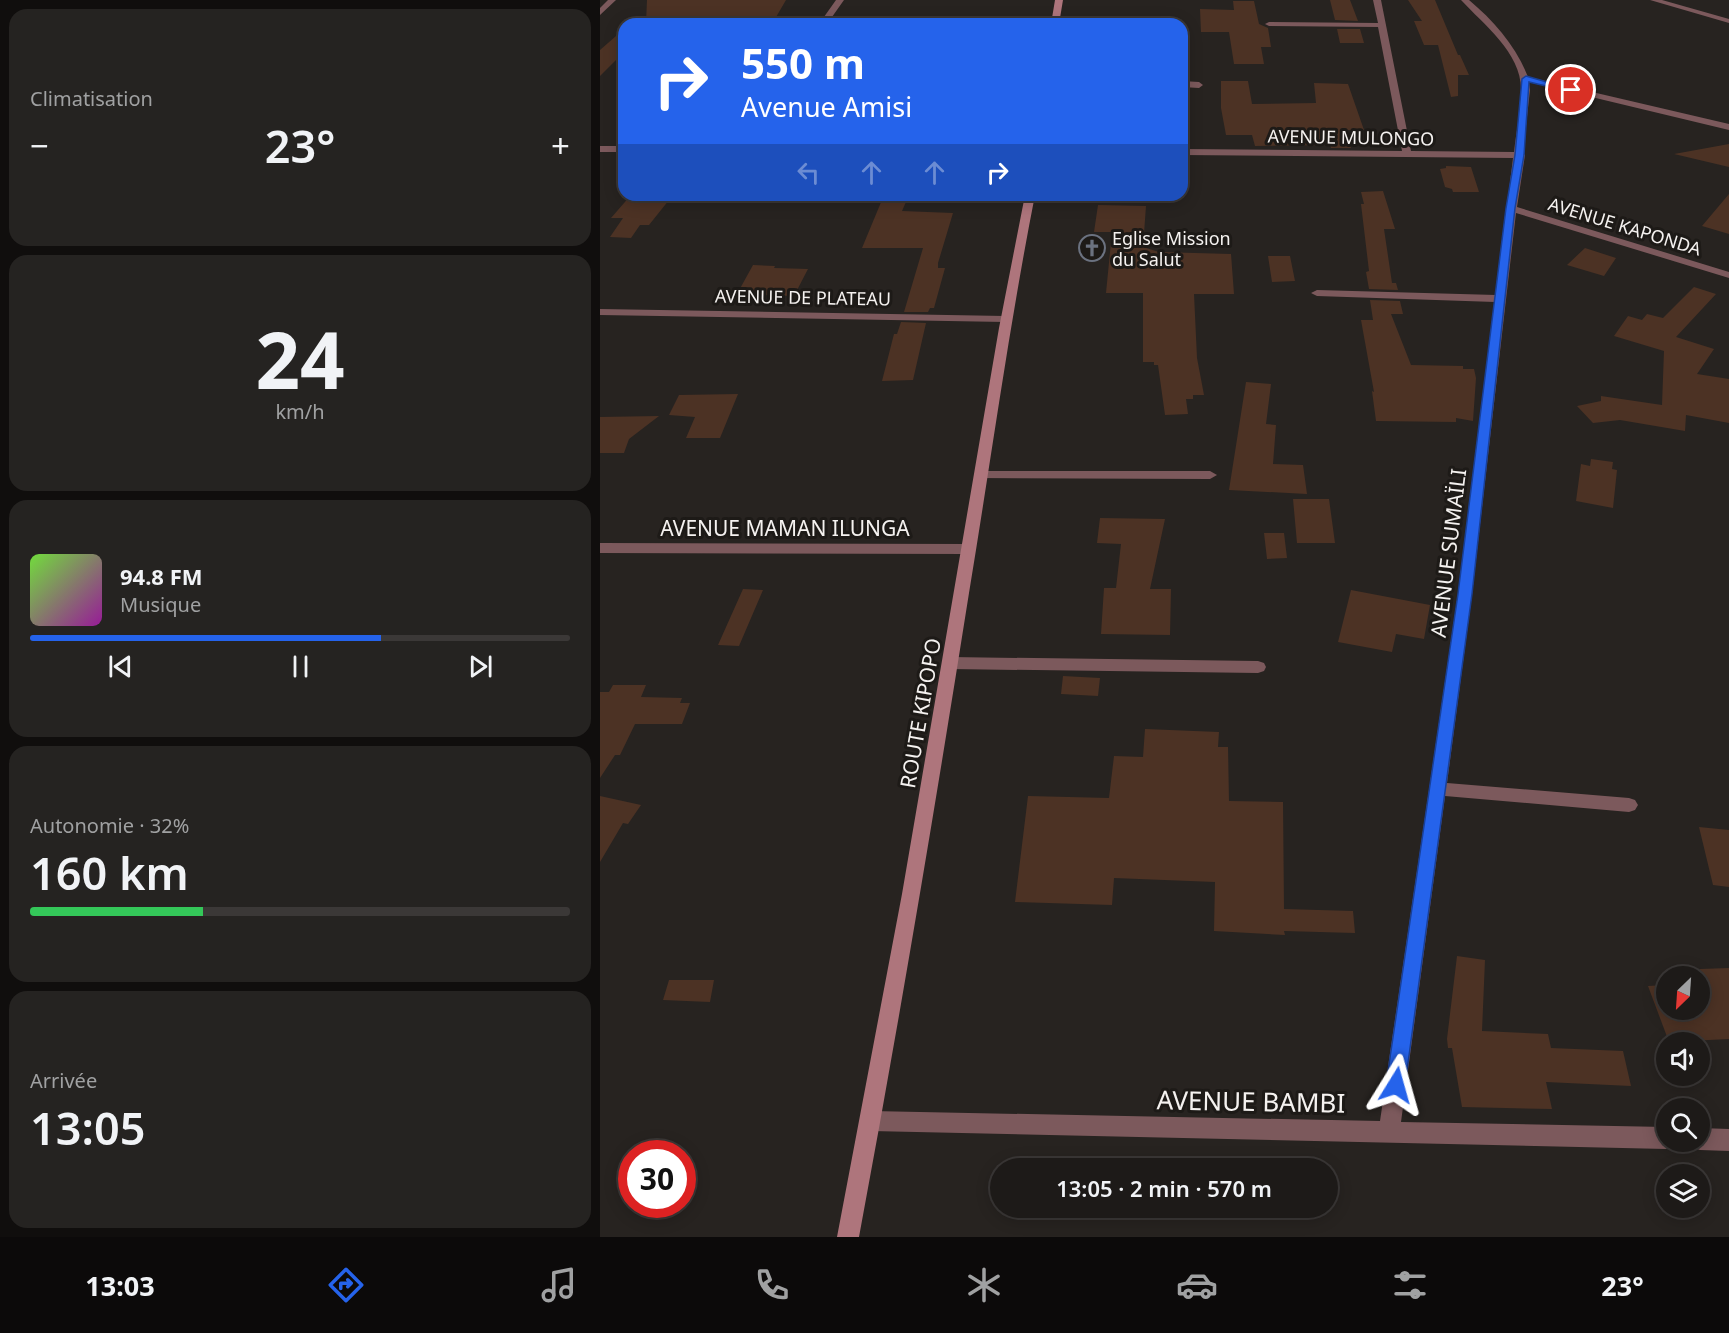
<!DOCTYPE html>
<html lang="fr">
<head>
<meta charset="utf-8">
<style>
  :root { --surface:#1d1a18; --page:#252321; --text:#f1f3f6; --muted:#a0a1a2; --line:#3b3837; --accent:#2563eb }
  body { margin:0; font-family:"Noto Sans",sans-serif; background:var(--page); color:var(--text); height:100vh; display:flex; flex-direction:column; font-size:22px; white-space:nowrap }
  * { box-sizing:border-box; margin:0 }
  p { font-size:20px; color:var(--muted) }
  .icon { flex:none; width:33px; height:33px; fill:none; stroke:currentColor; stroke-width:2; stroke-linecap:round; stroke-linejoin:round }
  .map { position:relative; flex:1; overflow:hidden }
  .side { display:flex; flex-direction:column; gap:9px; padding:9px; background:#100e0d; width:600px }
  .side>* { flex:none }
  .banner { position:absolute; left:18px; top:18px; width:570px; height:183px; border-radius:18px; box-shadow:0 3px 15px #0003,0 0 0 2px var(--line); background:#2563eb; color:#fff; overflow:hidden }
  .needle { width:39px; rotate:205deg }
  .buttons { position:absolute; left:1056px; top:966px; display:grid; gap:12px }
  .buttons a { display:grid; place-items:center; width:54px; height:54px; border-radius:50%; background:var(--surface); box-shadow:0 3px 15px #0003,0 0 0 2px var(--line); font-size:30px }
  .speed { position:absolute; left:18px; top:1140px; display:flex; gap:12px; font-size:30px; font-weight:700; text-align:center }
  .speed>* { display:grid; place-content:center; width:78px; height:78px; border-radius:50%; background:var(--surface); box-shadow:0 3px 15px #0003,0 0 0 2px var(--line); line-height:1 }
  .speed .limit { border:9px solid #d22; background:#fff; color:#111 }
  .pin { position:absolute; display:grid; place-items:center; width:51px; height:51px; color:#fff; margin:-26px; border:3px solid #fff; border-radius:50%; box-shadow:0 2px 6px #0007 }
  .me { position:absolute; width:66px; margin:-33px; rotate:8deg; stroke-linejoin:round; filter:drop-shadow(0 0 4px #0008) }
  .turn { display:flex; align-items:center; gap:21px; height:126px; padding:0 24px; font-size:27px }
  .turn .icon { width:78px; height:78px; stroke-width:2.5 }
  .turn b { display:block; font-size:42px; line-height:51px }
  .lanes { display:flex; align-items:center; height:57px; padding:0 24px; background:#0003; justify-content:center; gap:30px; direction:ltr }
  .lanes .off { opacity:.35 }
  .big { font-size:45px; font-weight:600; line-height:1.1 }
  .side .card { flex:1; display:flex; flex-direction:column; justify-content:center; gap:9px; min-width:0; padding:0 21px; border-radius:18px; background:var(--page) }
  .side .dial { align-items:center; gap:0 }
  .dial b { font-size:78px; line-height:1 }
  .song { display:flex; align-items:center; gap:18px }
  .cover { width:72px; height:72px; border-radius:9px; background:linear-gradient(135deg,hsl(100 70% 55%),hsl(300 70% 35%)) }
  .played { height:6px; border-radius:3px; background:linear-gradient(90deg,var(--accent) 65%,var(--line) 65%) }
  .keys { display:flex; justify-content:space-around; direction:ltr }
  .heat { display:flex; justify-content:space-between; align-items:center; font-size:33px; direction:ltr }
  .charge { height:9px; border-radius:4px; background:linear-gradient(90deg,#34c759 32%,var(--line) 0) }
  .trip { position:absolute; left:390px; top:1158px; width:348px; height:60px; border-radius:30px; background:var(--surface); box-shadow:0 3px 15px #0003,0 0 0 2px var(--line); font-weight:600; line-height:60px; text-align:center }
  .tab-bar { display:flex; height:96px; justify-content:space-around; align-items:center; background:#0c0a0a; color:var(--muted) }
  .tab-bar .icon { width:42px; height:42px }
  .tab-bar .on { color:var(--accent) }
  .tab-bar b { font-size:27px; color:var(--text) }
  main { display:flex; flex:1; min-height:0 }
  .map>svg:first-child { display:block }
</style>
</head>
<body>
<main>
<section class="side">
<div class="card"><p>Climatisation</p>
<div class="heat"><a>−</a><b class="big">23°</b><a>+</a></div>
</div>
<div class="card dial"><b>24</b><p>km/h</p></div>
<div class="card">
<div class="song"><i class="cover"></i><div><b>94.8 FM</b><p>Musique</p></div></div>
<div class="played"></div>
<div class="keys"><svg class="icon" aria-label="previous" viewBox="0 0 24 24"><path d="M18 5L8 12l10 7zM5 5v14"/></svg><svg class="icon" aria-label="pause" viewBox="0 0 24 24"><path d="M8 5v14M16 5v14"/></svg><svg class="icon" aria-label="next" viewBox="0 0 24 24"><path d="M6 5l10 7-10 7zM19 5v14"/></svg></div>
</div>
<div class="card"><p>Autonomie · 32%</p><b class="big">160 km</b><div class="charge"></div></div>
<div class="card"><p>Arrivée</p><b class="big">13:05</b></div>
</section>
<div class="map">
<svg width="1129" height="1237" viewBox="0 0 1129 1237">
  <rect width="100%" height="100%" fill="#272320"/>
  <path fill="#4c3224" d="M47,0H186L172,24L46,23Z
    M730,0H750L758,21L735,20Z
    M808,0H835L858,55H860L869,75H858V96L851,97L838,45H824L814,21H822Z
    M633,1H654L659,24L668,28L671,47H661L664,64H634L629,32H601L600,9L634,10Z
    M24,29V52L0,76V50Z
    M737,29H760L764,43H740Z
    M621,81H648L652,104L716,103L714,83L748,84L764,130H747L751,148H731L730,145L655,146L652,135H626L621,108Z
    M1129,144V167L1074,154Z
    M846,166L871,167L879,192H853L852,189L845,187L840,169L846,168Z
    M783,191L795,229H784L792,283H796L798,290L769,289L766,272L769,271L761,204H764L761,192Z
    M1129,194V234L1102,226Z
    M31,195H73L49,225H40L31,238L10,237L23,218H11Z
    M284,195H309L302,211L353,213L338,263V268H345L334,308H330L328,312H304L323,248H262Z
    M498,205L546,206L543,247L559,252L631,254L634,294H594L597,358L604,395H593V399H586L588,414L565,415L558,365H554V362H543V293H506L512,232H494Z
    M985,248L1016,258L1004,276L967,265Z
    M668,256H690L695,281L672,282Z
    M153,265L175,266L174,268L208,269L194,296L137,294Z
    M1094,287L1116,294L1076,337L1114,349L1097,374L1129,379V423L1086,415L1085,431L1020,420L993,423L977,406L1001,401V396L1062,405L1064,351L1014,336L1028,316L1042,320L1047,314L1063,318Z
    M770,300L800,301L803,314H791L811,365L863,366V369H874L876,378L873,421L856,418V422L776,421L772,391L774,392L761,320H773Z
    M301,322L326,323L313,380L282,381L294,334H297Z
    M646,382L671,384L666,424L676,425L673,464L703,465L707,494L629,490Z
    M138,394L120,438H86L95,417L69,415L79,395Z
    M59,416L29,439L24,453H0V417Z
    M991,459L1013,462L1012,469L1017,470L1013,508L976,501L981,464L990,466Z
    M693,499H729L735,543H697Z
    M500,518L565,519L550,589H571L570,635L501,634L504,588H516L521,544L497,543Z
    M664,533H684L687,558L667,559Z
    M143,589L163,590L139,646L118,645Z
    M751,590L830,605L824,639L796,634L792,652L738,642Z
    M463,676L500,678L498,696L461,694Z
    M13,685H46L41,697L82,698L80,703H90L82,724H35L20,755H15L0,778V692H9Z
    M545,729L619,732L618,747H628L629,801L683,802L684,909L753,911L755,933L684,931L685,935L614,931L615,882L514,878L512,905L415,902L428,796L509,798L514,756L543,757Z
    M0,796L41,805L28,824L23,823L0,862Z
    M1099,827L1129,830V887L1113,885Z
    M857,956L885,960L882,1031L948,1034L951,1048L1023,1051L1031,1086L946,1082L952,1109L862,1107L852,1048H848L847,1039Z
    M1129,968V1039L1069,1042L1048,986L1066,985V1010H1100V969Z
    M69,980H114L110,1002L63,1000Z"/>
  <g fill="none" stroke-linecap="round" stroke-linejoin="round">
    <path fill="#7c595c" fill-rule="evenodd" d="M8,0H16L0,15V8Z
      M236,0H244L227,24H219Z
      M773,0H781L811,151L914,152C916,132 921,112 921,92C923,54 884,25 861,0H869C894,21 916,46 928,77L1129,124V130L929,82L930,90L923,153L925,155L917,207L1129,272V278L916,213L872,594L847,783L1029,798L1035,800L1038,805L1035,810L1029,812L845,796L801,1122L1066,1127V1142H1075L1074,1146L1066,1149L271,1131L264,1128L260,1121L264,1114L271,1111L780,1121L858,594L895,302L717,296L711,293L717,290L896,295L913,158L582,155V149L802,151L778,27L669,26L665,24L669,22L778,23Z
      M1050,0H1062L1129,19V23Z
      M456,17L578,20L582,22L565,24L453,21V17Z
      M582,81L599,82L603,85L599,88L582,87Z
      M0,146H24V152H0Z
      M0,309L405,316L411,319L405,322L0,315Z
      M381,471H610L617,475L610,479L376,478L374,475L376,472Z
      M0,543L369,544L376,549L369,554L0,553Z
      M350,657L658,661L664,663L666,667L664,671L658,673L350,669L345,667L342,663L345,659Z
      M1100,1128L1129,1129V1151L1100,1150L1092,1147L1090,1142H1100Z"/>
    <path fill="#ae757c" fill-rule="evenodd" d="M455,0H463L459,24H451Z
      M425,195H435C409,327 391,460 369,593C335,808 299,1023 259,1237H237L302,894L399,328Z"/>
  </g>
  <path fill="#2563eb" stroke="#184099" stroke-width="1.5" d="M926,76L975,90L971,92L929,82L924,155L915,208L872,594L805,1085L802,1092L796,1095L789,1092L786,1085L858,594L906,208L915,155L922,79Z"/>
  <defs>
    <symbol id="church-ring" viewBox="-11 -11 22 22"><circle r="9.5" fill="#1d1a17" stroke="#6b7280" stroke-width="1.5"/><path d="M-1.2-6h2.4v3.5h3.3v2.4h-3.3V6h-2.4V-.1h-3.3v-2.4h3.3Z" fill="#6b7280"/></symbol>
  </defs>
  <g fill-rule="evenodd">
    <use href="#church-ring" x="477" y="233" width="30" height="30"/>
  </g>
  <g text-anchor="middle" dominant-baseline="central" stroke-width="6" stroke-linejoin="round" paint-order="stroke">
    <g font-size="18" fill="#f5f2f0" stroke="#1d1a17">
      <text transform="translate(751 137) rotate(1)">AVENUE MULONGO</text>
      <text transform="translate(1025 226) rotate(17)">AVENUE KAPONDA</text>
      <text transform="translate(203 297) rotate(1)">AVENUE DE PLATEAU</text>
    </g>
    <g font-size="18" fill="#f5f2f0" stroke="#1d1a17" text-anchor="start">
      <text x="512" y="238">Eglise Mission<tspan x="512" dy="21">du Salut</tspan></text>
    </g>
    <g font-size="21" fill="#f5f2f0" stroke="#1d1a17">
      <text x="185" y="528">AVENUE MAMAN ILUNGA</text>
      <text transform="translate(848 553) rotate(-83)">AVENUE SUMAÏLI</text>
      <text transform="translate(320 713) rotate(-80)">ROUTE KIPOPO</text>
    </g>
    <g font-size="26" fill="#f5f2f0" stroke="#1d1a17">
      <text transform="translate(651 1101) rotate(1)">AVENUE BAMBI</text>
    </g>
  </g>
</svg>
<div class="buttons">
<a><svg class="needle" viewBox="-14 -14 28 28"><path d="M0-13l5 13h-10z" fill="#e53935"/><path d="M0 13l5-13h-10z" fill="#a0a1a2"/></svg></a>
<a><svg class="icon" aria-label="sound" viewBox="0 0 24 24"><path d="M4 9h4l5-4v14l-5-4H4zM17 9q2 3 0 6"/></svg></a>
<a><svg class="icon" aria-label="search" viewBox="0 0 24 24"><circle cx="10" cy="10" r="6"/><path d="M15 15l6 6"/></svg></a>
<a><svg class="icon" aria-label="layers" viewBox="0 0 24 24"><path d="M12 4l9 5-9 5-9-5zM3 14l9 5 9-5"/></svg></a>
</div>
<div class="speed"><div class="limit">30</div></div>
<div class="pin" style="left:971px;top:90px;background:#d93025"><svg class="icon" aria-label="arrive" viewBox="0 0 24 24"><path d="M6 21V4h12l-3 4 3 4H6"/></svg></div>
<svg class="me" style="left:796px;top:1085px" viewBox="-20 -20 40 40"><path d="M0-17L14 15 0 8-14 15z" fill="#2563eb" stroke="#fff" stroke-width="4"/></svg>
<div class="trip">13:05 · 2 min · 570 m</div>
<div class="banner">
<div class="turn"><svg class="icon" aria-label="right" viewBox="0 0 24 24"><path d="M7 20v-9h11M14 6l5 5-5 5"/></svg><div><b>550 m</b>Avenue Amisi</div></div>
<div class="lanes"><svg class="icon off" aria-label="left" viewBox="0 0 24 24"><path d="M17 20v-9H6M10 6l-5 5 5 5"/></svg><svg class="icon off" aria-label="ahead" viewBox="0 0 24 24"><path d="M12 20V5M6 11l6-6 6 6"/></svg><svg class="icon off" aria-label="ahead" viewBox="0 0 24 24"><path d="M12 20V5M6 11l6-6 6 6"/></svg><svg class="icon" aria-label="right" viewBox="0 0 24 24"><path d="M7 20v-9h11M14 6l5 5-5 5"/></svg></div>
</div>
</div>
</main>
<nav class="tab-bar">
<b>13:03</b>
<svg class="icon on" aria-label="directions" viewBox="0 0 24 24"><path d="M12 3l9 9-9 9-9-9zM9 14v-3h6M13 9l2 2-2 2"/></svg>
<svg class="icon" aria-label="music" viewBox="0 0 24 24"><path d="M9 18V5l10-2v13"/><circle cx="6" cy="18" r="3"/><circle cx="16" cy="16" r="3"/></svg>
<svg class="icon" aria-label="phone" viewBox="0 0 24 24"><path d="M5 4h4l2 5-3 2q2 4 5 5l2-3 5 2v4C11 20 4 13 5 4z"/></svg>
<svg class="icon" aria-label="climate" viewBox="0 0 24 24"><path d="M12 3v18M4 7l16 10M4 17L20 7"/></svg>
<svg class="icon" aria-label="car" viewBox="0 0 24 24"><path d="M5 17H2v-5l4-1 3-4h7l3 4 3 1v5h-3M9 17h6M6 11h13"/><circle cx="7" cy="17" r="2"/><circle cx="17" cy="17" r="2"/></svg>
<svg class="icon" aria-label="filters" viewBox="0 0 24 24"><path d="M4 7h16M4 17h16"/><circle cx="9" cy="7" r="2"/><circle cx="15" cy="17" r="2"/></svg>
<b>23°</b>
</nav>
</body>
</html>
